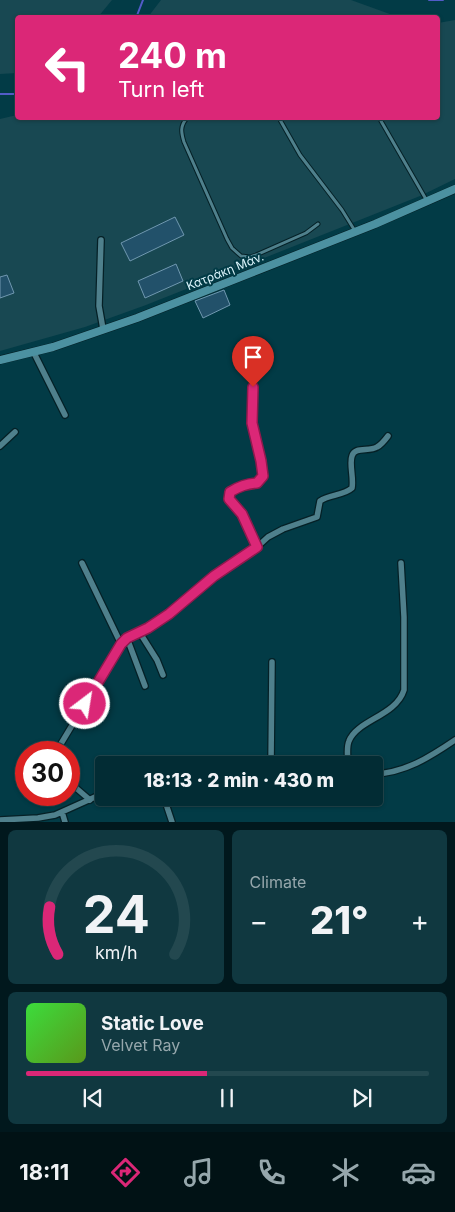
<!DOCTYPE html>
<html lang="en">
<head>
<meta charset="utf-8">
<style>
  :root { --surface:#022c34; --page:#103840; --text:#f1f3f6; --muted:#96a7ac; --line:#23484f; --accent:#db2777 }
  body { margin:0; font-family:Inter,sans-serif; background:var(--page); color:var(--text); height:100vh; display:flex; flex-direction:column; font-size:19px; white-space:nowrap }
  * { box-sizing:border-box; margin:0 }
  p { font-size:16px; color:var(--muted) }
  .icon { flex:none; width:28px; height:28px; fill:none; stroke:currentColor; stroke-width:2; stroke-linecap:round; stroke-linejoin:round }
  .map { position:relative; height:822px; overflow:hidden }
  .details { display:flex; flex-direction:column; gap:8px; padding:8px; background:#01181d; flex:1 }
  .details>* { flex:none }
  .hud { position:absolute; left:15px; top:15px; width:425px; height:105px; border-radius:5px; box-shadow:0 1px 4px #0004,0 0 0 1px var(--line); background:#db2777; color:#fff; overflow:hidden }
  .speed { position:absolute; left:15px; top:741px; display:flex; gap:10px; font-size:25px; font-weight:700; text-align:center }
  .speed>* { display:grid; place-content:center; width:65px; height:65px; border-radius:50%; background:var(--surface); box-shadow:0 1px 4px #0004,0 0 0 1px var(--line); line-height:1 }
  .speed .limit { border:8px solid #d22; background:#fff; color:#111 }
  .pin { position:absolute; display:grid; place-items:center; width:42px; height:42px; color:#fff; margin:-51px -21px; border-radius:50% 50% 50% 0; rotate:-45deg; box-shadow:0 0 5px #0007 }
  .pin .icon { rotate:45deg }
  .me { position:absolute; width:55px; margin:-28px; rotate:31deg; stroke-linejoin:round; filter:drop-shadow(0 0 4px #0008) }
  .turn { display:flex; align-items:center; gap:18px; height:105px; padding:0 20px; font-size:22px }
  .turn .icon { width:65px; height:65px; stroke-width:2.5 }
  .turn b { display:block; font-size:35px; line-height:42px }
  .big { font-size:38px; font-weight:800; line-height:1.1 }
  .details .tile { flex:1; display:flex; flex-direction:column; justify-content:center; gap:8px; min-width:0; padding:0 18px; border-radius:8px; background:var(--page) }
  .details .dial { align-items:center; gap:0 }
  .dial svg { height:130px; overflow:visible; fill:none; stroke:var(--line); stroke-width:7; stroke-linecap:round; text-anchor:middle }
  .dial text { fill:var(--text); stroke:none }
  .song { display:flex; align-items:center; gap:15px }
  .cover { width:60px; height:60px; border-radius:8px; background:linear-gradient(135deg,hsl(120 70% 55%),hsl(90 70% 35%)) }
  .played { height:5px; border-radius:2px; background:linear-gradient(90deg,var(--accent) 45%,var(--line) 45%) }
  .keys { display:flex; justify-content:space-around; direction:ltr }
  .heat { display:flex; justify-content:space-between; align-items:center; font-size:28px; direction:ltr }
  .details .tiles { flex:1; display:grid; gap:8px; grid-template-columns:1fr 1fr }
  .tile:last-child { grid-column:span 2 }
  .trip { position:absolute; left:95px; top:756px; width:288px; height:50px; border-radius:5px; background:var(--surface); box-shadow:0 1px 4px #0004,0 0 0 1px var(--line); font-weight:800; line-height:50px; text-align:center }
  .dock { display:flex; height:80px; justify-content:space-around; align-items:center; background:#011215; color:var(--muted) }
  .dock .icon { width:35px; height:35px }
  .dock .selected { color:var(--accent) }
  .dock b { font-size:22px; color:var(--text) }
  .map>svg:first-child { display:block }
</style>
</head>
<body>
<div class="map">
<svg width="455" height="822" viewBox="0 0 455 822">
  <rect width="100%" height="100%" fill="#023b46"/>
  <path fill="#184852" d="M0,0H112L98,17L18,18L17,73L0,74Z
    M161,0H351L398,17H148Z
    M455,20V179L420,196L146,305L85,327L0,351V119L17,115L18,118H438V23Z"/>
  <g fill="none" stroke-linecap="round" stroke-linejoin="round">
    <path stroke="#525cc8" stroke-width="2" d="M429,0H443
      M136,18L143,0
      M0,94H18"/>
  </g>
  <path fill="#22516a" stroke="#7098b0" d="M175,217L184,235L130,261L121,243Z
    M176,264L183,281L145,298L138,281Z
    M7,275L14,293L0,298V277Z
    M224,290L230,305L203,318L195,301Z"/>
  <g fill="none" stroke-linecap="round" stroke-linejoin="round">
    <defs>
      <path id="lane" d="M187,118C180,126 181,132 184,142L227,239L232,248L241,256L250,257L256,255L306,233L318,224
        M279,118L300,155L342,210L355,231
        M381,121L427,201"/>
      <path id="street" d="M101,240L99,306L103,329
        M34,353L65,415
        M253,387L252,423L261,461L263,476L257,483C250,484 226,487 229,499C231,505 239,509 242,514C248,524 252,536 257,547
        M0,446L15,432
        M82,563L121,644
        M140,633L157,660L163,675
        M127,638L145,686
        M56,752L121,644L127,638L148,628L169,614L214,576L257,547L268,537L283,529L317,517L320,501C330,494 343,496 352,488C354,478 349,464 352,456C355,446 369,452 377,447C381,445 385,440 388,436
        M271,765L272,662
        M348,765C348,758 346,748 349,741C357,720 396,716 404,690V617L401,563
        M374,774C405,773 430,757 455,740
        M69,782L90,800
        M164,798L172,822
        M62,812L65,822
        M0,820L38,818L55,815L104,793"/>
      <path id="secondary" d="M0,360L53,347L137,318L375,224L455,189"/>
    </defs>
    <use href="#lane" stroke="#052026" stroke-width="5"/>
    <use href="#street" stroke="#052026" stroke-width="8"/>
    <use href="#secondary" stroke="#052026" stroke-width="9"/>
    <use href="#lane" stroke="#4f808c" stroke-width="3"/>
    <use href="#street" stroke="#4f808c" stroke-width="5.5"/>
    <use href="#secondary" stroke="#4c91a1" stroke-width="8"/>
  </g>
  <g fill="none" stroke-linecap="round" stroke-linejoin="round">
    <defs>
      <path id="route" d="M85,704L121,644L127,638L148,628L169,614L214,576L257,547L242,514L229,499L230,492C240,486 246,484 257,483L263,476L261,461L252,423L253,387"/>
    </defs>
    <use href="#route" stroke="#8e194d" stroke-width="12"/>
    <use href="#route" stroke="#db2777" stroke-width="9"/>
  </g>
  <g text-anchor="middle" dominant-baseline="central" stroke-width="4" stroke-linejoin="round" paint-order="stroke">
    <g font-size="12" fill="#ddf6fd" stroke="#023b46">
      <text transform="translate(225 271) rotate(-22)">Κατράκη Μάν.</text>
    </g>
  </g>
</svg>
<div class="speed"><div class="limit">30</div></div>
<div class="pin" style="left:253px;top:387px;background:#d93025"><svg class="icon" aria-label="arrive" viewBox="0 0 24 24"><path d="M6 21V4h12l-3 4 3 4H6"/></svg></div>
<svg class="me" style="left:85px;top:704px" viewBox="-20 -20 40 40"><circle r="17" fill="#db2777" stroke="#fff" stroke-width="3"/><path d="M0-11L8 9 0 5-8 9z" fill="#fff"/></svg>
<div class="trip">18:13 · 2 min · 430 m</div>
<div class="hud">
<div class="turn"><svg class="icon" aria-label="left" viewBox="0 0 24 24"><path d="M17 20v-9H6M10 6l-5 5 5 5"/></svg><div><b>240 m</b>Turn left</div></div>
</div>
</div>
<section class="details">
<div class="tiles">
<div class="tile dial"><svg viewBox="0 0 100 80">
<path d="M14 69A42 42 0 1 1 86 69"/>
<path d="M14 69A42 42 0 0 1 9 40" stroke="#db2777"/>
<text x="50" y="56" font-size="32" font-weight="700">24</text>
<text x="50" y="72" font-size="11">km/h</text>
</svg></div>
<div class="tile"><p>Climate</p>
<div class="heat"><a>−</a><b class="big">21°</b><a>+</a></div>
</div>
<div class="tile">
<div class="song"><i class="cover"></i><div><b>Static Love</b><p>Velvet Ray</p></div></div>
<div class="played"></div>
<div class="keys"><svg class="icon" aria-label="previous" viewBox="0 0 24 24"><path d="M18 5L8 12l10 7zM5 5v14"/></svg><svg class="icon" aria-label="pause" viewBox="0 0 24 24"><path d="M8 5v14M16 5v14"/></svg><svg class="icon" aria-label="next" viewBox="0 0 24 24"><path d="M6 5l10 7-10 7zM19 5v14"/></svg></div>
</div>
</div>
</section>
<nav class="dock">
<b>18:11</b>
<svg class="icon selected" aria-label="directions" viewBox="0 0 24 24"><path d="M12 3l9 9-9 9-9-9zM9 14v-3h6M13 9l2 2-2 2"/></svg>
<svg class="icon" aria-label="music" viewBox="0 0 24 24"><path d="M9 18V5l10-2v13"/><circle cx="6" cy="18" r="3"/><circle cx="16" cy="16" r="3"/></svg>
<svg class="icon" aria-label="phone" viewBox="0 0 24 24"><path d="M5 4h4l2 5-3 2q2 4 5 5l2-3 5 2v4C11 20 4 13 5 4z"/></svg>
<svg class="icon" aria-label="climate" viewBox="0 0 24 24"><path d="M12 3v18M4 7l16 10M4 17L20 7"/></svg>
<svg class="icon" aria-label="car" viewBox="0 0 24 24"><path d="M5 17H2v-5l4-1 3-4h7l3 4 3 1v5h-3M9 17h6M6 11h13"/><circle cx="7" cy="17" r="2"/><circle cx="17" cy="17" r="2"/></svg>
</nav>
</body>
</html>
